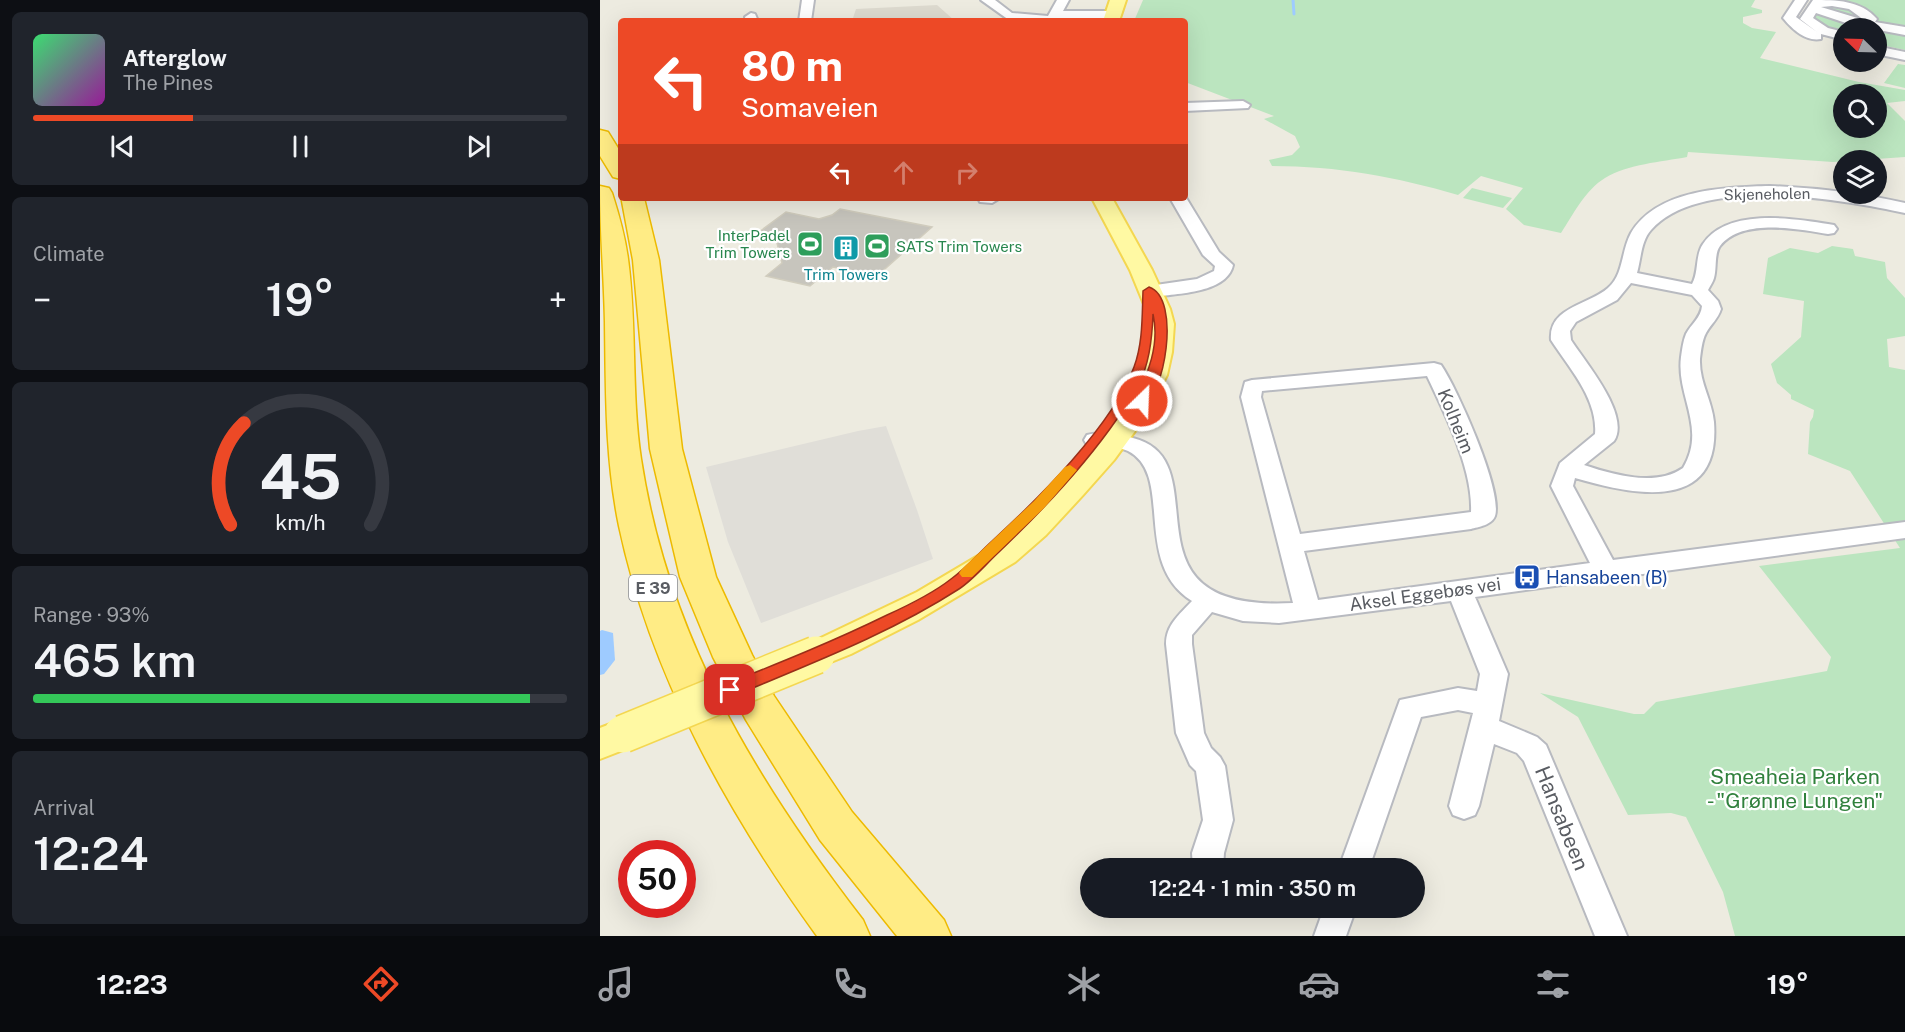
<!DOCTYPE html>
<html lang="en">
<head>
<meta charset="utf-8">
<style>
  :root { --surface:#171b24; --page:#20242c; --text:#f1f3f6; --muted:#9ea1a6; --line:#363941; --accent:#ed4926 }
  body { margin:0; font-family:"Public Sans",sans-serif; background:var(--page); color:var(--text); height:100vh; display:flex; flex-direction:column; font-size:22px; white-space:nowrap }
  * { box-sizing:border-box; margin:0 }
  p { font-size:20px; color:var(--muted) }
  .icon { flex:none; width:33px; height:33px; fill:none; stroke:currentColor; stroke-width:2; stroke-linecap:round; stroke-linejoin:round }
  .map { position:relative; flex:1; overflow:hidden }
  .panel { display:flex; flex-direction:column; gap:12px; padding:12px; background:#0d0f14; width:600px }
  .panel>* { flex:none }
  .top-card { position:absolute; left:18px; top:18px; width:570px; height:183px; border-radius:6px; box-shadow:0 6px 24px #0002; background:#ed4926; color:#fff; overflow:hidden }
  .needle { width:39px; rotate:293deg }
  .tools { position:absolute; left:1233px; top:18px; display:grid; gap:12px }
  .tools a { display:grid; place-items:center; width:54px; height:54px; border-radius:50%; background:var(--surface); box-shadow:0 6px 24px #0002; font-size:30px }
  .speed { position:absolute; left:18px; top:840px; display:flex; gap:12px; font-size:30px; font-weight:700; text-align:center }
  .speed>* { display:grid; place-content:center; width:78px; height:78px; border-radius:50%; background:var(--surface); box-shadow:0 6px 24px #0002; line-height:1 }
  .speed .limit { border:9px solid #d22; background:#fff; color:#111 }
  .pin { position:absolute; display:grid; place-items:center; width:51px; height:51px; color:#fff; margin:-26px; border-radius:12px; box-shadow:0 3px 9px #0006 }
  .me { position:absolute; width:66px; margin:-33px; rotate:24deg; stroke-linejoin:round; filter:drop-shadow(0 0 4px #0008) }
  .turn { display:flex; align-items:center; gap:21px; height:126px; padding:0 24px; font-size:27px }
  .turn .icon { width:78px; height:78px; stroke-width:2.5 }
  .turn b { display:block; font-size:42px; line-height:51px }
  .lanes { display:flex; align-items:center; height:57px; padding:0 24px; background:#0003; justify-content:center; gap:30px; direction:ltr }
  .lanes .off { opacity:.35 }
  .big { font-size:45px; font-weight:600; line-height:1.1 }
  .panel .card { flex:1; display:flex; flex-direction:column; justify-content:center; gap:9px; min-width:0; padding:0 21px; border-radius:9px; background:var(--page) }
  .panel .dial { align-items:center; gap:0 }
  .dial svg { height:156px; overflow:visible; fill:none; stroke:var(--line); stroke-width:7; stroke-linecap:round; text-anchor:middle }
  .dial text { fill:var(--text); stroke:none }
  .song { display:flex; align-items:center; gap:18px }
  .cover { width:72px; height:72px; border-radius:9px; background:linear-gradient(135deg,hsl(140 70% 55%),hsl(300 70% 35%)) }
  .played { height:6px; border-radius:3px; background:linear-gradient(90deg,var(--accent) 30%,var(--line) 30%) }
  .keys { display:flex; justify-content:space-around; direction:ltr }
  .heat { display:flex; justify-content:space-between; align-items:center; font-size:33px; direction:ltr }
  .charge { height:9px; border-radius:4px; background:linear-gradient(90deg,#34c759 93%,var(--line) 0) }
  .trip { position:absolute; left:480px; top:858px; width:345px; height:60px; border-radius:30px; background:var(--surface); box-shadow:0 6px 24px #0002; font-weight:600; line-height:60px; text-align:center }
  .tab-bar { display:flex; height:96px; justify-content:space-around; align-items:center; background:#090b0e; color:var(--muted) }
  .tab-bar .icon { width:42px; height:42px }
  .tab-bar .on { color:var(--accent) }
  .tab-bar b { font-size:27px; color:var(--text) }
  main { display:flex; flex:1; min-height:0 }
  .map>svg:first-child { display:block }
</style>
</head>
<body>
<main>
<section class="panel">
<div class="card">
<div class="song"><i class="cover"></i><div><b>Afterglow</b><p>The Pines</p></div></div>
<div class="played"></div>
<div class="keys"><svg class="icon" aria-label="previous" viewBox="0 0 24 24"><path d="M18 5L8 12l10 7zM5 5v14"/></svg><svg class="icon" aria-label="pause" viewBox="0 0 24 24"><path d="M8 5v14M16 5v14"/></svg><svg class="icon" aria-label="next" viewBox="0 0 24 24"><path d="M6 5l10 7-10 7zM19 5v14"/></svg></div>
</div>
<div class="card"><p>Climate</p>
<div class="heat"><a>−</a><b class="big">19°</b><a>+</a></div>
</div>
<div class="card dial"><svg viewBox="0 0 100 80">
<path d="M14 69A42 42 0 1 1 86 69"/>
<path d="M14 69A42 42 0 0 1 21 17" stroke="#ed4926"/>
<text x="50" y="56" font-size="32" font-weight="700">45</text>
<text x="50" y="72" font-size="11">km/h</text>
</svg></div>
<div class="card"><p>Range · 93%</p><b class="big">465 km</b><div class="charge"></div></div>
<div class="card"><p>Arrival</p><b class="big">12:24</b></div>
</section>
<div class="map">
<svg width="1305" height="936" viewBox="0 0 1305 936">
  <rect width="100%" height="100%" fill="#edebe0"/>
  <path fill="#e0ded8" d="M286,426L317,510L333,559L161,623L128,542L106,467L258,431Z"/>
  <path fill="#dddacf" d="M337,5L355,21H252L256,9Z"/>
  <path fill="#bbe5bf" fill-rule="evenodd" d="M543,0H1155L1151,7L1162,10V13L1143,17V23L1152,28L1176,32L1160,58L1259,82L1305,90V101L1287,103L1305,121V157L1233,162L1088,152L1087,157C1061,162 1028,164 1005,178C985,190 973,215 961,233L924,225L906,209L923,188L881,176L858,195C797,177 737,166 672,166L669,160L692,155L700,147L695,136L664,119L674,116L585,82V21H534ZM1244,94H1276V128H1244Z
    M1219,0H1305V50L1277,44L1276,28H1244L1243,37L1203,19Z
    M1298,64L1305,65V88L1284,83Z
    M872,188L912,198L903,208L863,198Z
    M1232,246L1253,249L1255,256L1285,262L1287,278L1305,298V336L1287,339L1289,367L1305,370V936H1135L1123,892L1086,817L1071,813L1028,815L978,717L940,693L1034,714H1044L1056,702L1227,671L1231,657L1159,566L1300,548L1250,471L1208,454L1210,422L1213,417L1214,410L1191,399V395L1177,383L1171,364L1201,337L1204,301L1163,294L1168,258L1190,248L1218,253Z"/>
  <path fill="#9ecbff" d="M2,630L13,633L15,660L4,674L0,675V631Z"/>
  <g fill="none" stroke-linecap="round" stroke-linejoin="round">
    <path stroke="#9ecbff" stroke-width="3" d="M693,0L694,14"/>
  </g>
  <path fill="#c7c5bd" stroke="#d1cdbe" stroke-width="1.5" d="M240,209L332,227L277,276L233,267L210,286L166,276L182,263L176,239L155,235L186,212L219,219L232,215Z"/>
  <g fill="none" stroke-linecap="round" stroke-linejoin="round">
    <defs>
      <path id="minor" d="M202,0H214L211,21H199Z
        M381,0H395L412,13L448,16L457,0H469L463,11H513L519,15L513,19L409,20Z
        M1195,0H1207L1196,17L1217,32L1200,19L1213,0C1236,0 1261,0 1277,19L1275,22L1305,27V35L1252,25L1216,13L1213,18L1228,28L1244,32V40L1221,34V39C1206,42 1192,29 1183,18ZM1232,6L1249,9L1264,20L1221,7Z
        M151,13L155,14L158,21H146L145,17Z
        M1276,46L1305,52V60L1276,54Z
        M643,101L650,105L648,108L585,111V103Z
        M1170,186C1218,188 1259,193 1305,203V213C1241,199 1100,175 1051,230C1041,241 1041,259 1037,273L1092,284C1099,272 1095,255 1103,244C1127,208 1192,218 1228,224L1234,225L1237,229L1234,233L1228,234C1198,229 1142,218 1120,246C1114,254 1117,268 1114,278C1113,282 1110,286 1108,290L1118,301L1121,309C1118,319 1111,324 1106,333C1102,340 1101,351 1100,359C1099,382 1112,400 1114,422C1121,514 1033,495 975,478L973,486L1013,560L1305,522V538L875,597L908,674L899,721L937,737L946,745L1027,936H995L924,761L917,753L894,744L879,806L875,815L864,819L853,815L849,806L873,713L858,710L821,717L769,868H739L800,700L858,688L877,691L880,674L851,601L679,623L643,621L612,612L592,635V644L604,733L611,748L620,757L625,766L633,820L624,853L623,868H593L592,853L603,820L596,771L590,765L576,733L566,644C566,625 579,615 592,601C531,563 575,475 528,451C516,445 500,448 487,445L484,440L487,435C502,431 518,434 533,438C624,461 511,613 693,603L641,397L645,382L652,380L834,363L841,365C857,388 903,491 895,516C892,525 878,527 871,529L704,551L718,600L990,563L951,486L960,463L995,434C998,399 969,368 951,340C948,307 989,305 1008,288C1024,274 1021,251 1031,233C1057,189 1125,187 1170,186ZM1031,283L1092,295L1102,306C1101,318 1091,324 1086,334C1083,341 1082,350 1081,357C1076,396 1107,428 1083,468C1056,487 1014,475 984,465L1014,441C1031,415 985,362 971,340L970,331L976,322L1017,300ZM827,376C845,414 873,469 871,512L700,534L661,397L662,391Z
        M585,196L619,252L633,265C627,294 573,294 549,297L542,295L540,291L542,287L597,279L614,271L615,266L603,255L570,198H585Z
        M378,198H400L392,203L380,202Z
        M724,908H756L746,936H714Z"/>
      <path id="major" d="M510,0H526L519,21H503Z
        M492,198H512L552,270L570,309L574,324L572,352L567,375L546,416L514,460L483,495L446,535L415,562L318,620L251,654L216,668L204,664L199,655L204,646L317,592L393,547L444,501L494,447L521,413L541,375L547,352L549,324L546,309L530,270Z
        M23,719L36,723L41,734L36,745L0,759V728Z"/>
      <path id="highway" d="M0,130L8,132L21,153V179L13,177L0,156Z
        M0,186L9,188L12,193C19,215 25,236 28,259C37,325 31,393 41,459C68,636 155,780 263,920L270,936H217C128,813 51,676 19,526C5,458 6,391 5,322C4,276 0,231 0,186Z
        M21,196L44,198L59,260L82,449L116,577L152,655L174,696L252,812L344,920L351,936H297L220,840L146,720L113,657L80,577L50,449L33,260Z"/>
    </defs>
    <use href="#minor" stroke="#b8bac0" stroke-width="4"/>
    <use href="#major" stroke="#f4d751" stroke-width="4"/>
    <use href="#highway" stroke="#edba00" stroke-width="3"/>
    <use href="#minor" fill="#fff" fill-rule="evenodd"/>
    <use href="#major" fill="#fff9a3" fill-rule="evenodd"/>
    <use href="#highway" fill="#ffec85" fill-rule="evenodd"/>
    <defs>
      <path id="major-bridge" d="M23,734L216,655"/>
    </defs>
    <use href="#major-bridge" stroke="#f4d751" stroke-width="40" stroke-linecap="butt"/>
    <use href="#major-bridge" stroke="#fff9a3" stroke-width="37"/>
  </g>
  <path fill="#ed4926" stroke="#9a2f19" stroke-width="1.5" d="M549,287C582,298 564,399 542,405L535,401C548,373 560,345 553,314C552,341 549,365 537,389C532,400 523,409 517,419C483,468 442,511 399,552C386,564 373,580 359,589C289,634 212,663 136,695L130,697L124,695L122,690L124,685C179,663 234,641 287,615C309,605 332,594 351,579C365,569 378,554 391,542C437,500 513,425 534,367C543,343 542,316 543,291Z"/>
  <path fill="#f59e0b" d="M470,465L477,470L444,508L372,577H362L359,573L362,569L434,501L465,467Z"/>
  <defs>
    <symbol id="stadium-square" viewBox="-11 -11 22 22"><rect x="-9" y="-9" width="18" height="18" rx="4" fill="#2e9e5b" stroke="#fff"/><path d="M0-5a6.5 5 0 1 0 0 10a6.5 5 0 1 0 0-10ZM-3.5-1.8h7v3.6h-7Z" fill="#fff"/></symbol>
    <symbol id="building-square" viewBox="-11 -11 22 22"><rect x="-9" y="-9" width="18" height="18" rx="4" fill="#0f9aa8" stroke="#fff"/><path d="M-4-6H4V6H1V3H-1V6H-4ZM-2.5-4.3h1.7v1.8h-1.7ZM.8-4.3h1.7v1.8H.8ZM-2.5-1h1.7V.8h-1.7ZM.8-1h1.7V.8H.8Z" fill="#fff"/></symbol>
    <symbol id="bus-square" viewBox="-11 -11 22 22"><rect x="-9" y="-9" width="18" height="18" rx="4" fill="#1a4fb4" stroke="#fff"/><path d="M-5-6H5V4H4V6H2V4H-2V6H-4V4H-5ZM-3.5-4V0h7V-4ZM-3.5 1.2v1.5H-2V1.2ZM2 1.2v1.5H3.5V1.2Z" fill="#fff"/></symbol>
  </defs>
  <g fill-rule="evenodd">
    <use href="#stadium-square" x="195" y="229" width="30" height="30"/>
    <use href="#stadium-square" x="262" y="231" width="30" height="30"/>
    <use href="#building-square" x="231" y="233" width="30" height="30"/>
    <use href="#bus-square" x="912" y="562" width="30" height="30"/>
  </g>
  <g text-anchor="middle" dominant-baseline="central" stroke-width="4.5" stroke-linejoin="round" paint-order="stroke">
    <g font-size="15" fill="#595c62" stroke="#fff">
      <text transform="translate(1167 194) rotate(-1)">Skjeneholen</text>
    </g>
    <g font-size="15" fill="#27864d" stroke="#fff" text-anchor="end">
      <text x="190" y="235">InterPadel<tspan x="190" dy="17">Trim Towers</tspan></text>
      <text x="296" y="246" text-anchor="start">SATS Trim Towers</text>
    </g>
    <g font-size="15" fill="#0d838f" stroke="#fff">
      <text x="246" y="274">Trim Towers</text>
    </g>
    <rect fill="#fff" stroke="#8b8d91" stroke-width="1.5" x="29" y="575" width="48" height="26" rx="4.5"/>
    <g font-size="16" font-weight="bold" fill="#595c62">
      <text x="53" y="588">E 39</text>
    </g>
    <g font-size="18" fill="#595c62" stroke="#fff">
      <text transform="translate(856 421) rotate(68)">Kolheim</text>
      <text transform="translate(825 594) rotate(-8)">Aksel Eggebøs vei</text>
    </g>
    <g font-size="18" fill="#164399" stroke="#fff" text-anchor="start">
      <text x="946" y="577">Hansabeen (B)</text>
    </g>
    <g font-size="21" fill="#31813d" stroke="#fff">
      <text x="1195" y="776">Smeaheia Parken<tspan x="1195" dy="24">- "Grønne Lungen"</tspan></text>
    </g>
    <g font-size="21" fill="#595c62" stroke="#fff">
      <text transform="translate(962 818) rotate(68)">Hansabeen</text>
    </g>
  </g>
</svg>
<div class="tools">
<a><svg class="needle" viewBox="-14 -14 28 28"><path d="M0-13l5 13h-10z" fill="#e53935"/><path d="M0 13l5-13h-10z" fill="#9ea1a6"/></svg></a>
<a><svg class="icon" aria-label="search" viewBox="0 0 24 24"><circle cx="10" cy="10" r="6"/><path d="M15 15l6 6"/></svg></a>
<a><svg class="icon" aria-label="layers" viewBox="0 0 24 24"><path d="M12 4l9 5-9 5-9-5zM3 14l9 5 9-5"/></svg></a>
</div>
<div class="speed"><div class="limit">50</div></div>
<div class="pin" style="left:130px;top:690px;background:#d93025"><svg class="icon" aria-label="arrive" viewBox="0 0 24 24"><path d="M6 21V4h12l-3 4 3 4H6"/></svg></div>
<svg class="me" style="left:542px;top:401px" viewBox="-20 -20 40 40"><circle r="17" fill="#ed4926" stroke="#fff" stroke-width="3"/><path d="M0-11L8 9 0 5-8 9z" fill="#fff"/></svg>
<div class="trip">12:24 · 1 min · 350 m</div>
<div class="top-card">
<div class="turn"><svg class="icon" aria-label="left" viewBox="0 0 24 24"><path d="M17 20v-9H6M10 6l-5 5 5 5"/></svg><div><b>80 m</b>Somaveien</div></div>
<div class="lanes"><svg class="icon" aria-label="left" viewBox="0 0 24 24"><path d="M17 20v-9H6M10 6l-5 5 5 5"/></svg><svg class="icon off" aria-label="ahead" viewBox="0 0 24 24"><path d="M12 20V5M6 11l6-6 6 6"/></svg><svg class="icon off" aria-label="right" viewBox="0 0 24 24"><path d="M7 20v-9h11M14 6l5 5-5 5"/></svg></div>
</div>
</div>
</main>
<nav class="tab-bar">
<b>12:23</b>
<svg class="icon on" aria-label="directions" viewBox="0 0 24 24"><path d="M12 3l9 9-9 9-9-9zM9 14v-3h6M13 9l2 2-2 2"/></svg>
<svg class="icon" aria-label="music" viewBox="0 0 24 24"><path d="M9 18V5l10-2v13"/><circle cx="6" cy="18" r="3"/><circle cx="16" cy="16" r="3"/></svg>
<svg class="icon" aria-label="phone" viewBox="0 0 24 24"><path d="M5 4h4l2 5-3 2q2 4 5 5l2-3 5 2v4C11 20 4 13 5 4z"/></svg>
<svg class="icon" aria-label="climate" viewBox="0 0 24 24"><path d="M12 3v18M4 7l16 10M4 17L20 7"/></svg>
<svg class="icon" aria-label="car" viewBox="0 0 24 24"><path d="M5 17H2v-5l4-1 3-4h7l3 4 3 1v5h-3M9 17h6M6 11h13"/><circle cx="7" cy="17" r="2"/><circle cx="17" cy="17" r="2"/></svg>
<svg class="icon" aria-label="filters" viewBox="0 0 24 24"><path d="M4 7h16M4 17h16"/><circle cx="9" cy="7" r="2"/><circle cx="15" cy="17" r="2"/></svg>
<b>19°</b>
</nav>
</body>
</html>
